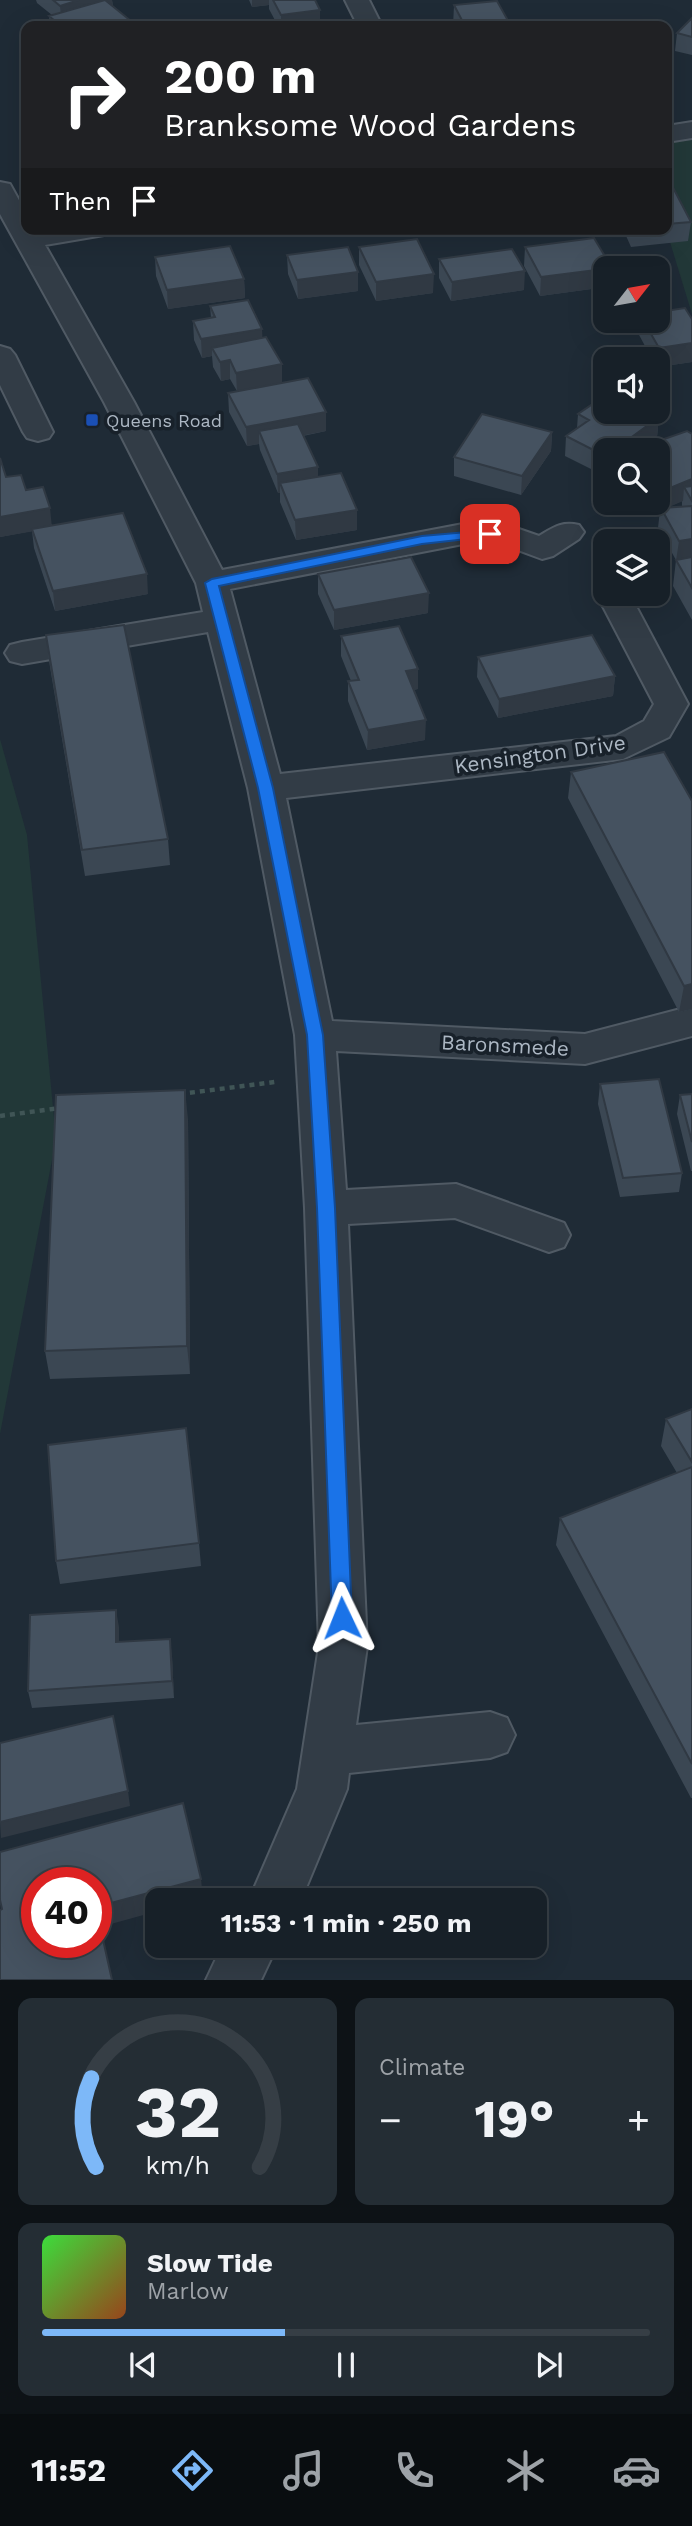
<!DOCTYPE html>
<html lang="en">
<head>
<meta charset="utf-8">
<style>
  :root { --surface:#172028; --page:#242d34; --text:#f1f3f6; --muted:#9ea3a8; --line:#363e45; --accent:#7db8f8 }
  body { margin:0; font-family:"Work Sans",sans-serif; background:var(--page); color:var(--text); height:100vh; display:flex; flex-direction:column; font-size:26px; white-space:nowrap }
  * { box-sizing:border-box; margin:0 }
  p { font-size:23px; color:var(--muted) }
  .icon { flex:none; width:38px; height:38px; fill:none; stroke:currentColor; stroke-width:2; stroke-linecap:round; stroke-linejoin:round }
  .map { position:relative; height:1980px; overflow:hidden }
  .sheet { display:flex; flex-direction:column; gap:18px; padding:18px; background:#0d1216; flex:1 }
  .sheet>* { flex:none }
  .hud { position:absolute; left:21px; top:21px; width:651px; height:214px; border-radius:14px; box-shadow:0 7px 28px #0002,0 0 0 2px var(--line); background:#202124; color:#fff; overflow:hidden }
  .needle { width:46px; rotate:59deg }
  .tools { position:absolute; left:593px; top:256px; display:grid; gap:14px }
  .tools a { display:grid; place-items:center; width:77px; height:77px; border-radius:14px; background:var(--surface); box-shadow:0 7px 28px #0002,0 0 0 2px var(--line); font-size:35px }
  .speed { position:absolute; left:21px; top:1867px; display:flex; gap:14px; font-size:35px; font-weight:700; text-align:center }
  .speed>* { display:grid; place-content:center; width:91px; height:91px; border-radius:50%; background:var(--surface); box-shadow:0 7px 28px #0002,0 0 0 2px var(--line); line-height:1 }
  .speed .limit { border:10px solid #d22; background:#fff; color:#111 }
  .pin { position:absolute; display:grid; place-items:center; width:60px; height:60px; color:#fff; margin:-30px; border-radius:14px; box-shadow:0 4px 10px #0006 }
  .me { position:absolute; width:77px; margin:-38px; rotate:358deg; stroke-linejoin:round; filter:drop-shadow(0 0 5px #0008) }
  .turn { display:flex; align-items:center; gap:24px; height:147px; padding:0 28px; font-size:32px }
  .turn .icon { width:91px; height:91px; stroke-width:2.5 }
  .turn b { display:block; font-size:49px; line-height:60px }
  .then { display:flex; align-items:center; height:66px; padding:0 28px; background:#0003; gap:14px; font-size:26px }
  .big { font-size:52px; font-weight:700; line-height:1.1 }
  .sheet .tile { flex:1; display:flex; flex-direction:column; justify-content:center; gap:10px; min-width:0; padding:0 24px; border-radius:14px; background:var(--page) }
  .sheet .dial { align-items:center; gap:0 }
  .dial svg { height:182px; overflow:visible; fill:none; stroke:var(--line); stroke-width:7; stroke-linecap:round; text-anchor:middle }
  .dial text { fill:var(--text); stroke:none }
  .song { display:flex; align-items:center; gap:21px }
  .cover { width:84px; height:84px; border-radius:10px; background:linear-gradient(135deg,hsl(120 70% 55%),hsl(20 70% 35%)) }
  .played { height:7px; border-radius:4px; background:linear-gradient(90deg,var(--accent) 40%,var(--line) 40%) }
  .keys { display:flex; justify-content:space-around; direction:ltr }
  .heat { display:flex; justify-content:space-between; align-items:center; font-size:38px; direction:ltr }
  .sheet .tiles { flex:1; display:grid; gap:18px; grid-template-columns:1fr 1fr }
  .tile:last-child { grid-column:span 2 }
  .trip { position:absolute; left:145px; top:1888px; width:402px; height:70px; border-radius:14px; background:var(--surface); box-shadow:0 7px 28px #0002,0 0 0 2px var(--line); font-weight:700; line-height:70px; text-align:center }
  .menu { display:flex; height:112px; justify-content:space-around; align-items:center; background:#090d10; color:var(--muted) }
  .menu .icon { width:49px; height:49px }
  .menu .on { color:var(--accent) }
  .menu b { font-size:32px; color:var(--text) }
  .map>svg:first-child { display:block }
</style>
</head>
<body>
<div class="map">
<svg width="692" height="1980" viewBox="0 0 692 1980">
  <rect width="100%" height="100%" fill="#1f2b36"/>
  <path fill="#223838" d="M692,130V314L666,229L667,134Z
    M0,739L27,835L56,1139L0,1434Z"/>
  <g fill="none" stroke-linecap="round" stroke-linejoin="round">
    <defs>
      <path id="minor" d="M345,0H369L382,26H358Z
        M692,122V138L667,142V126Z
        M0,182L10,184L26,213V229H108L104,235L45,245L134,402L222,570L463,524L513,527L539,536C554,527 562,521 579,525L584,532L579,539L553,556L542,559L507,546L463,544L230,589L280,774L616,736L644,721L654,704L596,593L600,586L606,584V593H629L688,704L669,737L623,759L286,798L332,1021L585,1034L692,1006V1036L585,1064L336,1051L346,1190L456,1184L564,1223L570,1235L564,1247L549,1252L455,1218L348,1224L367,1646L356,1725L490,1712L507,1718L515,1735L507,1752L490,1758L349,1773L347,1789L301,1900H249L297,1789L319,1646L305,1208L295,1035L248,788L208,632L22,664L10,661L5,653L10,645L22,642L203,612L196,583L104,402L0,214Z
        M0,346L10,349L15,355L53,432L49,438L38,441L27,438L23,432L0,385Z
        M222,1946H277L261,1980H206Z"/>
    </defs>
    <use href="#minor" stroke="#505a64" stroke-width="4"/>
    <path stroke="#405556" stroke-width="4.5" stroke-dasharray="5 5" stroke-linecap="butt" d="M658,578L667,573L692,568
      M180,1094L275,1082
      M0,1116L60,1108"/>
    <use href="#minor" fill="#323c46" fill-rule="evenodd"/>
  </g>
  <path fill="#3b4753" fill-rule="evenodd" d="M36,0H112L113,6L131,21L132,26H50L49,16L52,15L37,3Z
    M249,0H315L320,26H278L269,9V5L252,7Z
    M454,5L511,26H453Z
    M692,18V55L675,51L677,33Z
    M667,176L691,222L688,241L631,247L623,229H667Z
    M359,247L433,293L376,301L359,265Z
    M525,247L606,268V287L540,296L524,266Z
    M287,255L358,291L298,299L288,274Z
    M155,257L244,279L245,298L168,309L156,276Z
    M439,259L524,290L451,301L439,278Z
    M210,306L263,338L282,364V383L326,412V431L303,436L318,467V477L357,530L296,540L280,502V493H278L260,450L259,444L247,446L229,412L228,393L237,391L230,379L221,381L213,367L212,356L202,358L194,340L193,321L211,318Z
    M692,319V362L658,367V359H652L638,333L639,320Z
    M578,414L659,417L657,437L639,450H606V474L603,475L565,456L566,436L577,428Z
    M552,432L551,451L521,495L454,476V457Z
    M692,434V620L673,586L676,560L658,528L660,510L653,513L639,502H658V450H643L644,446ZM682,501V506L668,507Z
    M6,477L26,490L52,525L148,594L55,611L34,548L32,531L0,537Z
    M318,574L428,613L334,630L318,594Z
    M46,635L168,839L170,865L85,876L49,661Z
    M341,636L418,669V689L413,690L425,740L367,750L348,701V681H351L341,656Z
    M478,657L615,676L613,696L498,718L477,677Z
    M571,772L692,801V1009L679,1012L568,798Z
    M600,1084L682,1173L679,1192L620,1197L598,1104Z
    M692,1094V1171H691L677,1114L680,1095Z
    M188,1119L190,1374L50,1379L45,1351Z
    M692,1409V1798H691L556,1545L560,1518L677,1473L661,1446L666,1419Z
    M199,1543L201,1566L60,1584L56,1561Z
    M119,1627V1642L172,1656L174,1698L32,1708L28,1691Z"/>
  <path fill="#303943" d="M79,0H112L113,8L62,24L60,6Z
    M252,0H269V5L252,7Z
    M320,10V26H281V15Z
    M131,21L132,26H115Z
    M606,269V287L540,296L541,277Z
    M525,271L524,290L451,301L452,282Z
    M358,272V291L298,299L297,280Z
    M434,274L433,293L376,301V282Z
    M244,279L245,298L168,309L167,290Z
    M262,329L263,348H212V356L202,358L201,339Z
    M692,343V362L658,367L659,348Z
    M230,360V379L221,381L220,362Z
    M282,364V383L237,392L236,373Z
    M326,412V431L264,443L259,431V444L247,446L246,427Z
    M659,417L657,437L639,450H614Z
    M552,432L551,451L521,495L522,476Z
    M606,456V474L603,475Z
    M318,467V487L280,483V493H278L277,474Z
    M692,479V498L684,487L683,501L662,510L661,508L660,510L653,513L654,502H658V493Z
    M50,508L52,528L0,537V517Z
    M357,510V530L296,540L295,520Z
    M692,539V558L676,561L679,541Z
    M147,574L148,594L55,611L53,591Z
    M429,593L428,613L334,630V610Z
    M418,669V689L405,691L406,671Z
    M615,676L613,696L498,718L499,699Z
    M426,720L425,740L367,750L368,730Z
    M692,984V1009L679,1012L684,986Z
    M185,1090L188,1119L190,1374L187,1346Z
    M116,1610L119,1627V1659L116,1642Z
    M170,1639L172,1656L174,1698L172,1681Z
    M128,1791L130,1806L1,1838L0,1822Z
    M201,1879L203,1899L197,1900H158V1911L100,1927L96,1907Z"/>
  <path fill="#455260" stroke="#303943" stroke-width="2" d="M53,0H79L60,6Z
    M105,0L131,21L115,26H61L49,16Z
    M273,0H315L320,10L281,15Z
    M497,1L511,26H465L454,5Z
    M692,18V37L677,33Z
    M317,22L319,26H283Z
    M667,176L691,222L667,224Z
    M594,238L612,268L541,277L525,247Z
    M417,239L434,274L376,282L359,247Z
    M230,246L244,279L167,290L155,257Z
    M348,247L358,272L297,280L287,255Z
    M512,249L525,271L452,282L439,259Z
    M248,300L262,329L201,339L193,321L215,317L210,306Z
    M685,308L692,319V343L659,348L643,320H658V312Z
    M266,337L282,364L236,373L230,360L220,362L212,348Z
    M308,378L326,412L246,427L228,393Z
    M606,395V411H646L659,417L614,450H606L605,456L566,436L589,420L578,414Z
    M482,414L552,432L522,476L454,457Z
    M298,424L318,467L277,474L259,431Z
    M687,431L692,434V479L658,493V450H648L644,446Z
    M0,458L6,477L21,475L26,490L43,487L50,508L0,517Z
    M341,473L357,510L295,520L280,483Z
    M692,486V501L684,487Z
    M692,506V539L679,541L661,508Z
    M123,513L147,574L53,591L32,529Z
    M411,557L429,593L334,610L318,574Z
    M692,557V588L676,560Z
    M124,625L168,839L82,850L46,635Z
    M399,626L418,669L406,671L426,720L368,730L348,681L359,680L341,636Z
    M592,635L615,676L499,699L478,657Z
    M664,752L692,801V984L684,986L571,772Z
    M659,1079L682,1173L623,1178L600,1084Z
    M185,1090L187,1346L45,1351L56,1095Z
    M692,1094V1142L680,1095Z
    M692,1409V1462L666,1419Z
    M186,1428L199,1543L56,1561L48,1445Z
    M692,1467V1764L560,1518Z
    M116,1610V1642L170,1639L172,1681L28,1691L30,1615Z
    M113,1716L128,1791L0,1822V1743Z
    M183,1803L201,1879L96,1907V1883H37V1942H96V1908L112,1980H0V1910L2,1909L0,1900V1852Z"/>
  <path fill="#1a73e8" stroke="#114b97" stroke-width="2" d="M490,530L496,534L494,536L422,544L219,586L273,788L323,1035L335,1208L352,1618L349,1625L342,1627L335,1625L332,1618L317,1208L307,1035L258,788L205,583L212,579L422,536Z"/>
  <rect fill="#1a4fb4" stroke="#18212a" stroke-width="2.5" x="85" y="413" width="14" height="14" rx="3.5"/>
  <g text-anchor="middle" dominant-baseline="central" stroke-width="7" stroke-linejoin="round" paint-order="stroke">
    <g font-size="18" fill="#acb7c3" stroke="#18212a" text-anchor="start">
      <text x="106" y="420">Queens Road</text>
    </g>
    <g font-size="21" fill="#acb7c3" stroke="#18212a">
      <text transform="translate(540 754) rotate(-8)">Kensington Drive</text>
      <text transform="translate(505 1045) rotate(3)">Baronsmede</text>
    </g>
  </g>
</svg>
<div class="tools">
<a><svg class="needle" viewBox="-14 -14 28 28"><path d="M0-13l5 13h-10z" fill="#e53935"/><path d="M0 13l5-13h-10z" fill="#9ea3a8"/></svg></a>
<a><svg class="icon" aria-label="sound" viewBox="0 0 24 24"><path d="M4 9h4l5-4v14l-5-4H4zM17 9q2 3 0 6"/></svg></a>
<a><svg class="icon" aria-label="search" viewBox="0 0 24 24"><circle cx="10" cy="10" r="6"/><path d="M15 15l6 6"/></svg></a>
<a><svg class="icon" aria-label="layers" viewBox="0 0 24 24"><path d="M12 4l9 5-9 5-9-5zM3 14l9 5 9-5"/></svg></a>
</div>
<div class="speed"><div class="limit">40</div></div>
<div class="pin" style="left:490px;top:534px;background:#d93025"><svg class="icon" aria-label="arrive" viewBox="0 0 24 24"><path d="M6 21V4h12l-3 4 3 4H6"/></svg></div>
<svg class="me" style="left:342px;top:1618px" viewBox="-20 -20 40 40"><path d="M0-17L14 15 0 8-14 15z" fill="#1a73e8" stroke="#fff" stroke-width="4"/></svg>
<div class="trip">11:53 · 1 min · 250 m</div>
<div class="hud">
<div class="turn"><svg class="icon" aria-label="right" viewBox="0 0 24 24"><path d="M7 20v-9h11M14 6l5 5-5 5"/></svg><div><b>200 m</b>Branksome Wood Gardens</div></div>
<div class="then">Then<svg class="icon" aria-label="arrive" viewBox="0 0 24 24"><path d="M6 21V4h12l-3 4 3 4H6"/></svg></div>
</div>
</div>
<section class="sheet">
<div class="tiles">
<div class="tile dial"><svg viewBox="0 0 100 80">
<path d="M14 69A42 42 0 1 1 86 69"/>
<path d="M14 69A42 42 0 0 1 12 30" stroke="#7db8f8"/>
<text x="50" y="56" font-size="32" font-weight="700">32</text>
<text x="50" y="72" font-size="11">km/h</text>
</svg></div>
<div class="tile"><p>Climate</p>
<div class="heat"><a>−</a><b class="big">19°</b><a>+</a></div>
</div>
<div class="tile">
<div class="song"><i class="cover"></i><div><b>Slow Tide</b><p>Marlow</p></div></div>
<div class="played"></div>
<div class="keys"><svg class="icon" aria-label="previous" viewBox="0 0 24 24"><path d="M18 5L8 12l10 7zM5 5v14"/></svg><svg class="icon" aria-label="pause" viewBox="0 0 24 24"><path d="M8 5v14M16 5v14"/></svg><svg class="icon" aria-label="next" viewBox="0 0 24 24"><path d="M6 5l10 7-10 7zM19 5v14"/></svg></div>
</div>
</div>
</section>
<nav class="menu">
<b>11:52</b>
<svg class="icon on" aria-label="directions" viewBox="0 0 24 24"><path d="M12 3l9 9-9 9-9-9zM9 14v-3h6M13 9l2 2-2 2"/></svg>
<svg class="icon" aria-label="music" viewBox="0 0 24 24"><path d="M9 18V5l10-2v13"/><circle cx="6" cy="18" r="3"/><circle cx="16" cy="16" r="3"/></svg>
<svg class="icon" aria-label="phone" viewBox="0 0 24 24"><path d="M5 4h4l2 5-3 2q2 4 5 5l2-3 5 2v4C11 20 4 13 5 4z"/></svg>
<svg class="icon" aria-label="climate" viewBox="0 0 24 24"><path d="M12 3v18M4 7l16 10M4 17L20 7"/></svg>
<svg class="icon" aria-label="car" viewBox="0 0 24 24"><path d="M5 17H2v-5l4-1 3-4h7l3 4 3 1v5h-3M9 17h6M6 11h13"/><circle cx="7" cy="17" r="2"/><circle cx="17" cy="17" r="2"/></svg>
</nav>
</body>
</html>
